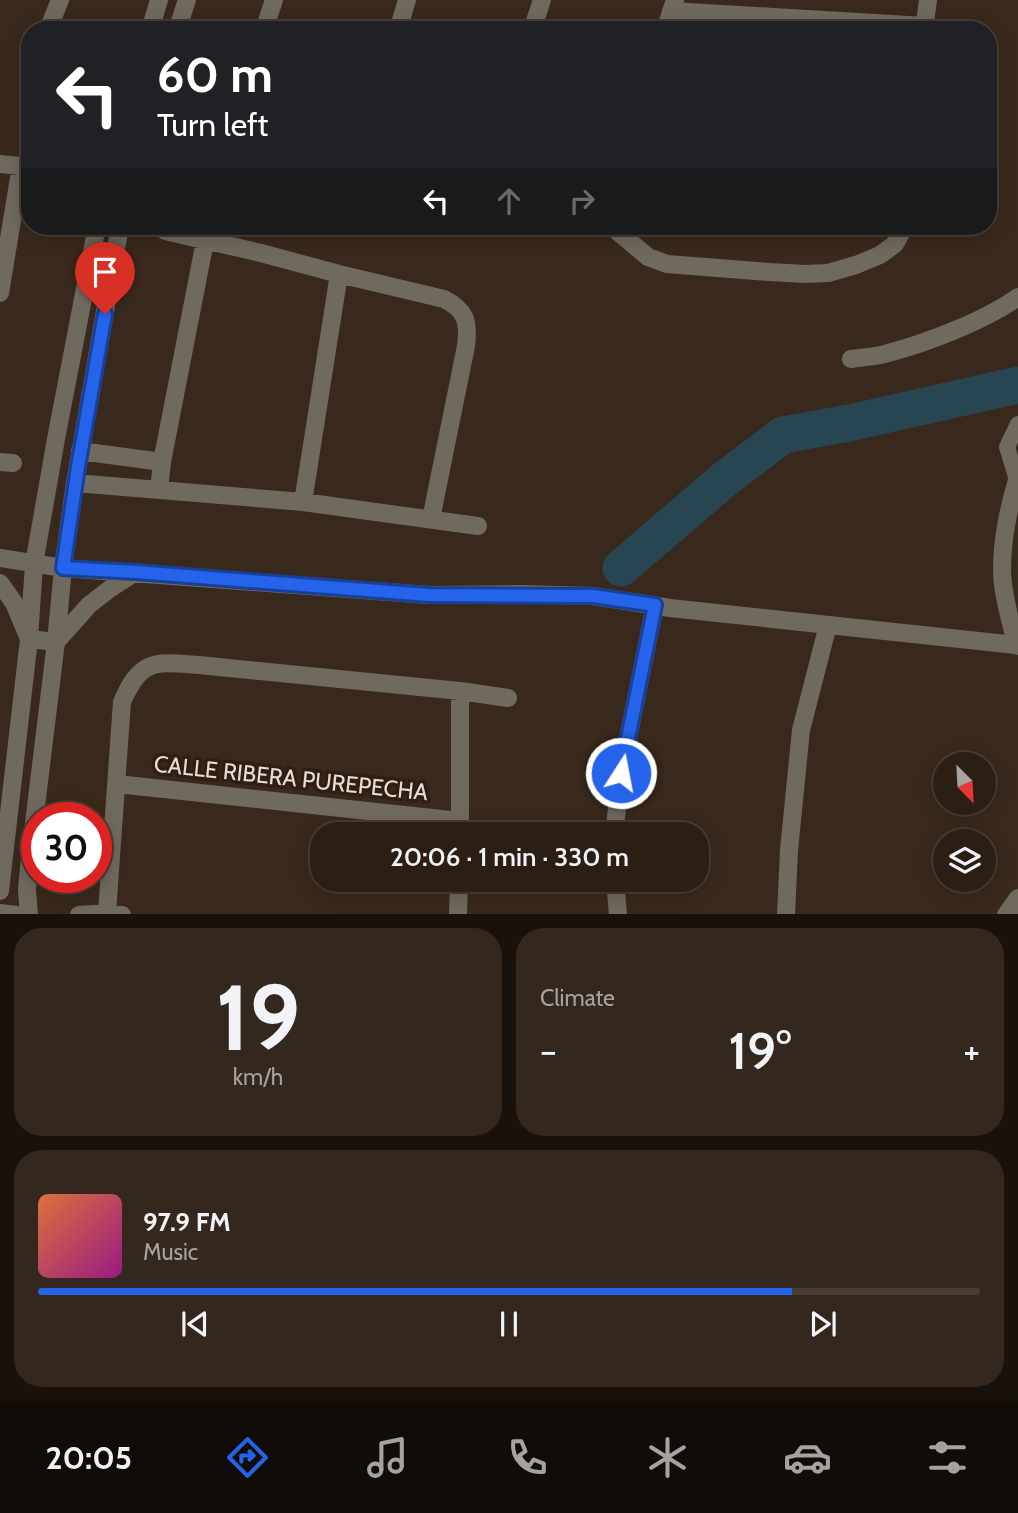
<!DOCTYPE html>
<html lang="en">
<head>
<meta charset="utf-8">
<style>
  :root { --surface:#2b1f15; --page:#33271e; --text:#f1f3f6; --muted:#a6a2a0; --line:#473d34; --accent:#2563eb }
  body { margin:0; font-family:Cabin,sans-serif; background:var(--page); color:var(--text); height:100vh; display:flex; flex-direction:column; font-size:26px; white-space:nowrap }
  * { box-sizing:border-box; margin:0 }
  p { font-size:23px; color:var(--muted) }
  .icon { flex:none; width:38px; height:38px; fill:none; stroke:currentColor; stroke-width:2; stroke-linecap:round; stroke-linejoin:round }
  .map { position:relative; height:914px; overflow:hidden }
  .side { display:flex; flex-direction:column; gap:14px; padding:14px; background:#18110c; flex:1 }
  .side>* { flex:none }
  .top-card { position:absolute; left:21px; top:21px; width:976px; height:214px; border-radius:28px; box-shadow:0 4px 18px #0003,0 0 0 2px var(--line); background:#202124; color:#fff; overflow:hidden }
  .needle { width:46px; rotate:156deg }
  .buttons { position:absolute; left:933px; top:752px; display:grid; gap:14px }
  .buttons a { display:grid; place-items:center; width:63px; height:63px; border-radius:50%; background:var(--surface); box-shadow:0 4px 18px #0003,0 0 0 2px var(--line); font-size:35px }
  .speed { position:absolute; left:21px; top:802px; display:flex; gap:14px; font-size:35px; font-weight:700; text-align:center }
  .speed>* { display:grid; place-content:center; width:91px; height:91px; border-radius:50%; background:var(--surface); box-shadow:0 4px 18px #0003,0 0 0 2px var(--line); line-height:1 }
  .speed .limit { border:10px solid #d22; background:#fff; color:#111 }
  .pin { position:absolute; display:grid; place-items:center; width:60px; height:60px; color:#fff; margin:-72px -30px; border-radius:50% 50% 50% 0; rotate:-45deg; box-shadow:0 0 7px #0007 }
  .pin .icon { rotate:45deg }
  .me { position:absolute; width:77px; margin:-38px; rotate:11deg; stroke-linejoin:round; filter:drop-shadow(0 0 5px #0008) }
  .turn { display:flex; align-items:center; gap:24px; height:147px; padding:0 21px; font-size:32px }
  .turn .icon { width:91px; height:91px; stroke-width:2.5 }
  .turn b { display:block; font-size:49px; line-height:60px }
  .lanes { display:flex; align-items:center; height:66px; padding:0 21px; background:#0003; justify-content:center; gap:35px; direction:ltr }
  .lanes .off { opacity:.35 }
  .big { font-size:52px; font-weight:600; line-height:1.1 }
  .side .card { flex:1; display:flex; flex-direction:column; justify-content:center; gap:10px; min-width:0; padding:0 24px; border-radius:28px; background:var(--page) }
  .side .dial { align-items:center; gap:0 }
  .dial b { font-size:91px; line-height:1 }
  .song { display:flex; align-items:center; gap:21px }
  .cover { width:84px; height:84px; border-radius:10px; background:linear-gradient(135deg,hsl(20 70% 55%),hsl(310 70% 35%)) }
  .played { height:7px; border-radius:4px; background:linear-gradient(90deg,var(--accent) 80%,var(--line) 80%) }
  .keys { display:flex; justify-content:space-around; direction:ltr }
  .heat { display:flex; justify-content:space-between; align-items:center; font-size:38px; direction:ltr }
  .side .tiles { flex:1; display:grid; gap:14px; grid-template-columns:1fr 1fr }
  .card:last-child { grid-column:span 2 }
  .trip { position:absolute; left:310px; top:822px; width:399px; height:70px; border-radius:28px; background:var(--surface); box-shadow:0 4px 18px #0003,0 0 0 2px var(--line); font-weight:600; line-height:70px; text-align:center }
  .tabs { display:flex; height:112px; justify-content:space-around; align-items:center; background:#110c08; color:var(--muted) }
  .tabs .icon { width:49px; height:49px }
  .tabs .current { color:var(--accent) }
  .tabs b { font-size:32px; color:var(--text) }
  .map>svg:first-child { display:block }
</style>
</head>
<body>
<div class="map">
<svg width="1018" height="915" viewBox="0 0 1018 915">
  <rect width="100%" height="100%" fill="#39291c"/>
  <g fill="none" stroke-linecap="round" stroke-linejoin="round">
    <path stroke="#274652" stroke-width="37" d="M621,568L726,478L783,435L849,423L1018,385"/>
    <path stroke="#70695e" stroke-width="16" d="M1017,480L1007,447L1018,424"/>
    <path stroke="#70695e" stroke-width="18" d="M671,11L925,26
      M48,30L60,0
      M150,30L159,0
      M177,30L187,0
      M264,30L274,0
      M398,30L407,0
      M532,30L542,0
      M665,30L675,0
      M924,30L928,0
      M0,164L30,167
      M611,226L648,257L667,264L769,272L805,274L828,273L856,265L880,255L895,244L905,226
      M165,231L261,253L339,274L444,299C466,310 469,322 466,346L431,519
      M0,293L21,166
      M851,359C863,357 876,357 888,353C927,343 986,320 1018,297
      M80,451L162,462
      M0,462L13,463
      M75,483L303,502L478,526
      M159,490L162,462L205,241
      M303,502L339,274
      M0,558L63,568L429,595L522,594L593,596L670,608L1016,645
      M0,583L14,603L29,639L56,642L89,605L111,588L136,572
      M117,784L460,821
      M460,835V691
      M614,835L621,773L655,605
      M57,877L70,880L88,877
      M615,880L618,915
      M0,891L29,639L34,564L56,439L97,226
      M0,913L17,915
      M107,913L122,702C141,658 155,662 199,665L460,691L508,698
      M29,915L27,890L30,856L56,642L63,568L75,483L120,226
      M79,915L107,913L122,915
      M458,915L459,880
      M786,915L789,850L801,730L828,625
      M1006,915L1018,898"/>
    <path stroke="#70695e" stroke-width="18" d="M1018,477C1009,506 1002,538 1002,569C1002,594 1011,621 1016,645L1018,646"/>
  </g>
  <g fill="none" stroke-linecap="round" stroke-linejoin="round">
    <defs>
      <path id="route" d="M105,314L78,467L63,568L136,572L429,595L593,596L655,605L621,773"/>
    </defs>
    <use href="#route" stroke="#184099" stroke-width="18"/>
    <use href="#route" stroke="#2563eb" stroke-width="12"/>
  </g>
  <g text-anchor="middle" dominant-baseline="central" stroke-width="7" stroke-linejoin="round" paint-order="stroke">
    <g font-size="23" fill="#e8ddd5" stroke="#2f1f13">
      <text transform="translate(291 778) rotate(6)">CALLE RIBERA PUREPECHA</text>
    </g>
  </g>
</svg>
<div class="buttons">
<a><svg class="needle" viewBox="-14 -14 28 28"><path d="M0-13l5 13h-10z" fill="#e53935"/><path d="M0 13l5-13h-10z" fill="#a6a2a0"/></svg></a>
<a><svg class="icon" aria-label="layers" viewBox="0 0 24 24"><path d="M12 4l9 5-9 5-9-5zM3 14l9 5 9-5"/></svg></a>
</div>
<div class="speed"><div class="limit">30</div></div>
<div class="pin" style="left:105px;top:314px;background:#d93025"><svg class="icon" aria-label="arrive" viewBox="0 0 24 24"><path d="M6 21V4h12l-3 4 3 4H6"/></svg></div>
<svg class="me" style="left:621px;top:773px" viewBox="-20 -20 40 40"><circle r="17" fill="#2563eb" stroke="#fff" stroke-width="3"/><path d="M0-11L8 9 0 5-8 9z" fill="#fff"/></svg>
<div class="trip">20:06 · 1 min · 330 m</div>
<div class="top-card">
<div class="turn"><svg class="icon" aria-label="left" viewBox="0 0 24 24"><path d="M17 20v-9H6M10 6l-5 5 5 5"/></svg><div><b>60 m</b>Turn left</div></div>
<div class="lanes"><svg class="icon" aria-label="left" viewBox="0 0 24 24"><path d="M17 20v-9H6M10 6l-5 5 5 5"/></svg><svg class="icon off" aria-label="ahead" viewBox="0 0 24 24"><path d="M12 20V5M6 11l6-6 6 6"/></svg><svg class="icon off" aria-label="right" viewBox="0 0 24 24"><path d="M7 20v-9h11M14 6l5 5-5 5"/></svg></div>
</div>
</div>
<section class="side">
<div class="tiles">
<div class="card dial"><b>19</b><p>km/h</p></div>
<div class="card"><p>Climate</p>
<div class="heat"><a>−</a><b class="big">19°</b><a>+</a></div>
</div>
<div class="card">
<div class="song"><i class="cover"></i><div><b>97.9 FM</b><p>Music</p></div></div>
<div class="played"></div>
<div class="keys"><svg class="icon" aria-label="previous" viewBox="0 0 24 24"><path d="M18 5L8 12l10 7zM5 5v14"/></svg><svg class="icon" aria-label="pause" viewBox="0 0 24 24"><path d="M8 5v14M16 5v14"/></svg><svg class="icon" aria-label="next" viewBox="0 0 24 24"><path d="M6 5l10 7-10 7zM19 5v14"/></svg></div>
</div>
</div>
</section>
<nav class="tabs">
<b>20:05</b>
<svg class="icon current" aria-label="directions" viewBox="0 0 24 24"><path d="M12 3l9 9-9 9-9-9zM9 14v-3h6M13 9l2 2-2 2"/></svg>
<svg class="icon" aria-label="music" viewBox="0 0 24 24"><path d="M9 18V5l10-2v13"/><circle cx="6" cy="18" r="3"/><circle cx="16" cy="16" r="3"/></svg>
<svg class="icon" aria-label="phone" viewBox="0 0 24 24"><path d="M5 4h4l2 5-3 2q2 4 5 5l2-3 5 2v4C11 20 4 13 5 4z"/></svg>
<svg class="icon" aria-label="climate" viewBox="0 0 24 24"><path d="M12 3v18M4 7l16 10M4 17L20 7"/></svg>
<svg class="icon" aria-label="car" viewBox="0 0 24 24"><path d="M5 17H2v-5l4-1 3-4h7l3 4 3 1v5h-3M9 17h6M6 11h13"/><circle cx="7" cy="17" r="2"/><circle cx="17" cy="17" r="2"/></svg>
<svg class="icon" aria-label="filters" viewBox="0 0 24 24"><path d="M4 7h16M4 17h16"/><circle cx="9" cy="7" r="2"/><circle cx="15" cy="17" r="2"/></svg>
</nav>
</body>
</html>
